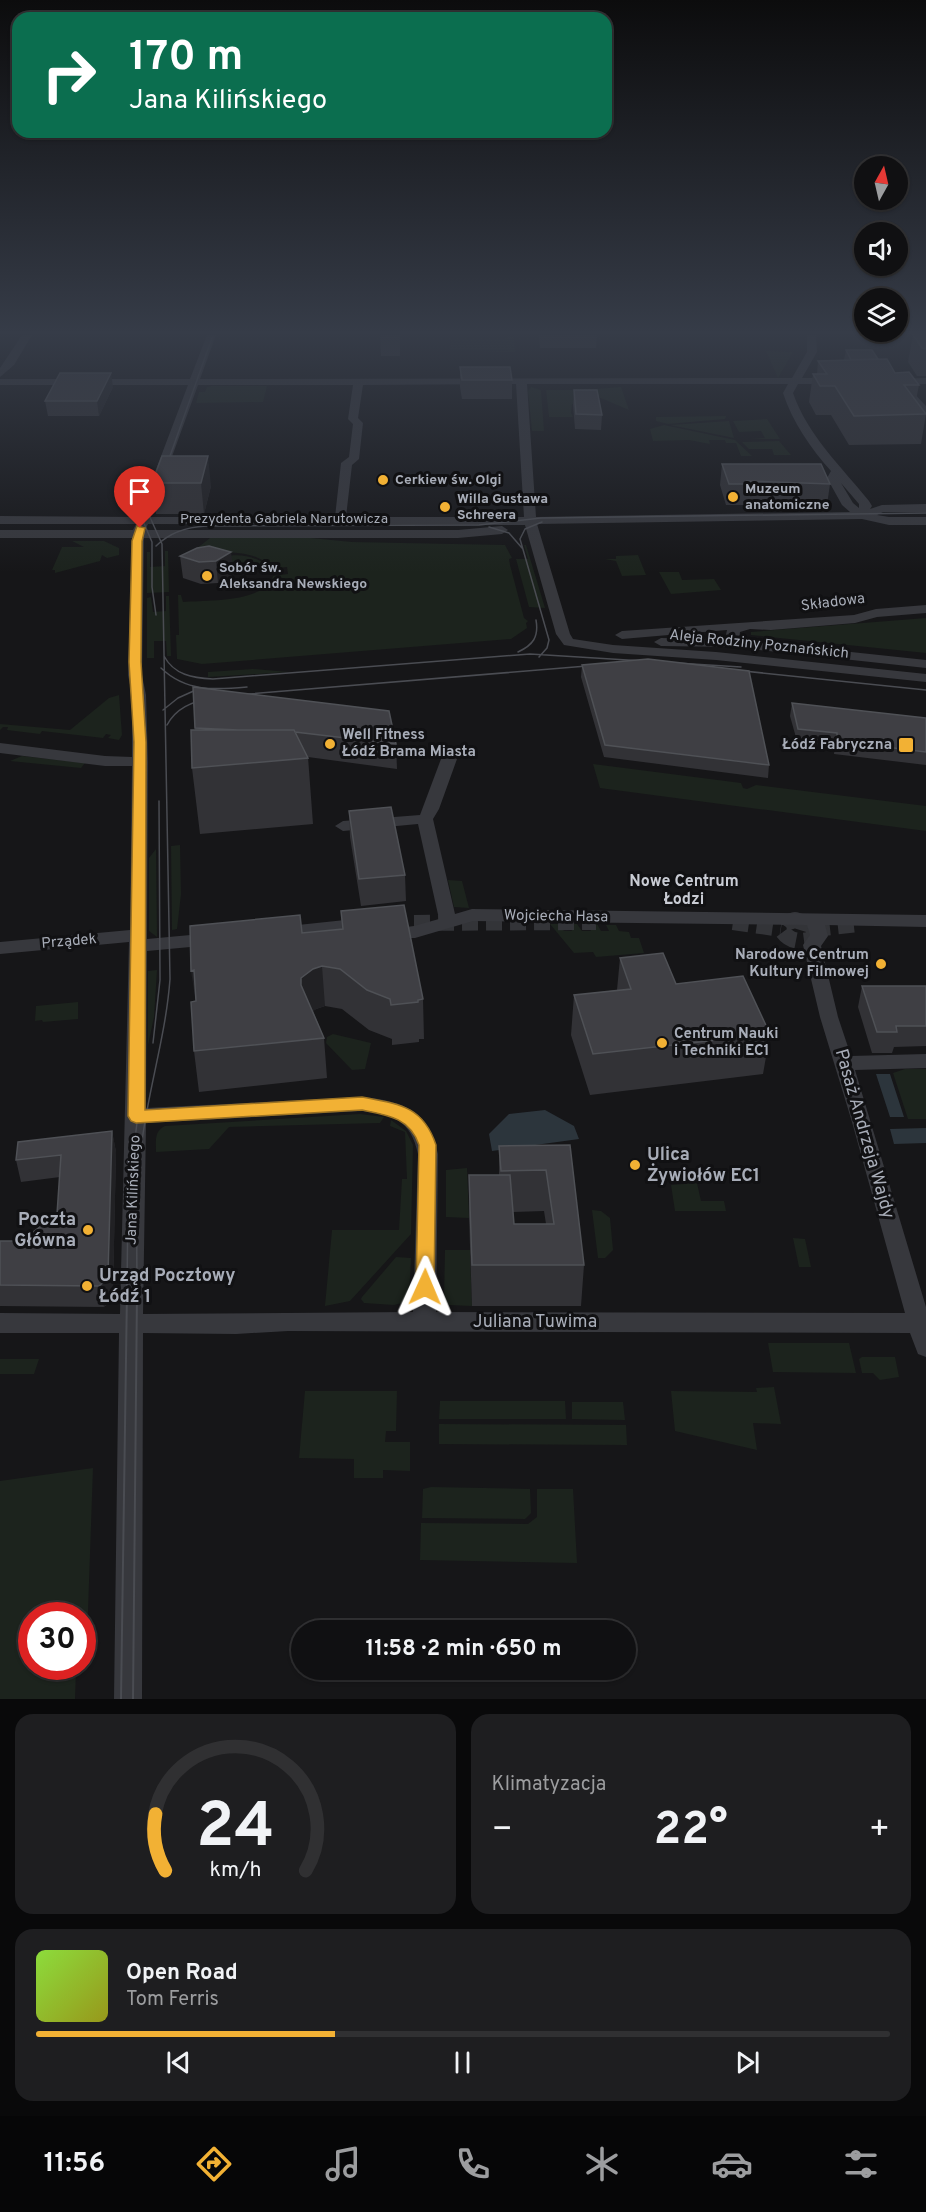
<!DOCTYPE html>
<html lang="pl">
<head>
<meta charset="utf-8">
<style>
  :root { --surface:#101012; --page:#1e1e20; --text:#f1f3f6; --muted:#9c9d9f; --line:#303032; --accent:#f2b134 }
  body { margin:0; font-family:Overpass,sans-serif; background:var(--page); color:var(--text); height:100vh; display:flex; flex-direction:column; font-size:22px; white-space:nowrap }
  * { box-sizing:border-box; margin:0 }
  p { font-size:20px; color:var(--muted) }
  .icon { flex:none; width:33px; height:33px; fill:none; stroke:currentColor; stroke-width:2; stroke-linecap:round; stroke-linejoin:round }
  .map { position:relative; height:1699px; overflow:hidden }
  .details { display:flex; flex-direction:column; gap:15px; padding:15px; background:#09090a; flex:1 }
  .details>* { flex:none }
  .hud { position:absolute; left:12px; top:12px; width:600px; height:126px; border-radius:18px; box-shadow:0 2px 4px #0004,0 0 0 2px var(--line); background:#0b6e4f; color:#fff; overflow:hidden }
  .needle { width:39px; rotate:8deg }
  .controls { position:absolute; left:854px; top:156px; display:grid; gap:12px }
  .controls a { display:grid; place-items:center; width:54px; height:54px; border-radius:50%; background:var(--surface); box-shadow:0 2px 4px #0004,0 0 0 2px var(--line); font-size:30px }
  .speed { position:absolute; left:18px; top:1602px; display:flex; gap:12px; font-size:30px; font-weight:700; text-align:center }
  .speed>* { display:grid; place-content:center; width:78px; height:78px; border-radius:50%; background:var(--surface); box-shadow:0 2px 4px #0004,0 0 0 2px var(--line); line-height:1 }
  .speed .limit { border:9px solid #d22; background:#fff; color:#111 }
  .pin { position:absolute; display:grid; place-items:center; width:51px; height:51px; color:#fff; margin:-62px -26px; border-radius:50% 50% 50% 0; rotate:-45deg; box-shadow:0 0 6px #0007 }
  .pin .icon { rotate:45deg }
  .me { position:absolute; width:66px; margin:-33px; rotate:1deg; stroke-linejoin:round; filter:drop-shadow(0 0 4px #0008) }
  .turn { display:flex; align-items:center; gap:21px; height:126px; padding:0 18px; font-size:27px }
  .turn .icon { width:78px; height:78px; stroke-width:2.5 }
  .turn b { display:block; font-size:42px; line-height:51px }
  .big { font-size:45px; font-weight:700; line-height:1.1 }
  .details .widget { flex:1; display:flex; flex-direction:column; justify-content:center; gap:9px; min-width:0; padding:0 21px; border-radius:18px; background:var(--page) }
  .details .dial { align-items:center; gap:0 }
  .dial svg { height:156px; overflow:visible; fill:none; stroke:var(--line); stroke-width:7; stroke-linecap:round; text-anchor:middle }
  .dial text { fill:var(--text); stroke:none }
  .song { display:flex; align-items:center; gap:18px }
  .cover { width:72px; height:72px; border-radius:9px; background:linear-gradient(135deg,hsl(90 70% 55%),hsl(60 70% 35%)) }
  .played { height:6px; border-radius:3px; background:linear-gradient(90deg,var(--accent) 35%,var(--line) 35%) }
  .keys { display:flex; justify-content:space-around; direction:ltr }
  .heat { display:flex; justify-content:space-between; align-items:center; font-size:33px; direction:ltr }
  .details .tiles { flex:1; display:grid; gap:15px; grid-template-columns:1fr 1fr }
  .widget:last-child { grid-column:span 2 }
  .trip { position:absolute; left:291px; top:1620px; width:345px; height:60px; border-radius:30px; background:var(--surface); box-shadow:0 2px 4px #0004,0 0 0 2px var(--line); font-weight:700; line-height:60px; text-align:center }
  .tabs { display:flex; height:96px; justify-content:space-around; align-items:center; background:#060607; color:var(--muted) }
  .tabs .icon { width:42px; height:42px }
  .tabs .current { color:var(--accent) }
  .tabs b { font-size:27px; color:var(--text) }
  .map>svg:first-child { display:block }
</style>
</head>
<body>
<div class="map">
<svg width="926" height="1699" viewBox="0 0 926 1699">
  <rect width="100%" height="100%" fill="#161618"/>
  <path fill="#1c231d" fill-rule="evenodd" d="M508,337H514L515,352L472,351H508V350H450L451,339H507Z
    M766,351L793,352L778,378Z
    M211,386H267L263,402L196,403L199,392H205L207,387Z
    M531,387L541,390L544,431H532L528,391Z
    M621,387L629,410L582,390Z
    M546,390H577L581,404H572L571,413L573,417H549Z
    M726,416L725,419L668,424L656,421V417Z
    M767,419L780,439H750L765,438L761,431L739,432L733,421Z
    M729,421L734,438L670,425Z
    M664,425L735,440L752,456H741L736,443H726L725,440H709L710,444L689,440L653,441L650,429Z
    M779,441L791,455H774L772,449H749L742,442Z
    M210,538H311L352,542L505,545L512,558L509,559L510,565L524,618L528,621L526,623L527,628L511,639L202,664L177,659L176,635H179L178,595H181L183,602C206,600 265,603 273,576L288,574L287,567L253,570L254,563L207,561C234,553 247,552 271,567C253,547 215,553 191,553Z
    M72,541H104L119,548V555L107,558L102,555L100,561L55,573V570H52L62,547H84Z
    M524,545H526L545,608L529,607L516,559H528Z
    M165,551H168L169,592L147,593V552H150V567L165,566Z
    M638,555L646,575L622,576L616,561L605,559H616V556Z
    M659,572H679L682,580L714,579L721,590L671,594Z
    M166,596H169L171,656H167L166,641H154V658H147V598L151,597L153,612L166,611Z
    M926,618V653L751,635V632Z
    M253,669L289,672L208,677V672Z
    M119,695L122,735L119,740L108,738L111,735L106,734L103,738L42,731L40,734L7,730L8,727H3L0,730V724L70,730L109,698Z
    M22,756L85,763L81,768L10,761Z
    M593,764L741,783L743,788L747,789L756,785L926,806V831L600,788Z
    M180,845L181,894L177,929L172,930L171,846Z
    M156,849L157,937L149,931V858Z
    M448,880L462,881L469,908L454,907Z
    M550,924H558L564,931H572L568,924H577L582,931H591L587,924H597L601,931H609L606,925H616L619,931L629,932L631,938H639L644,953L596,957L593,952L574,953Z
    M157,970L154,1017L148,1045V971Z
    M78,1002V1019L43,1022L42,1020L35,1021L36,1006Z
    M333,1034L371,1043L365,1069L352,1070L326,1043L327,1037Z
    M905,1069H926V1119H908L893,1073Z
    M360,1114L384,1117L380,1123L229,1127L209,1149L156,1152C156,1141 154,1131 165,1126Z
    M391,1120L406,1131L413,1145L411,1234L350,1301L325,1306L332,1230H399L402,1179H407L405,1132L390,1126Z
    M467,1168L469,1218L446,1217V1170Z
    M697,1183L701,1201H724L726,1211H675L671,1185Z
    M592,1210L601,1211L610,1218L613,1250L605,1258H598Z
    M793,1238L805,1239L811,1267H799Z
    M445,1250H474L470,1255L472,1306L449,1305L444,1300Z
    M396,1257L411,1258L409,1297L406,1302L394,1305L364,1303L361,1299L362,1297Z
    M768,1343H849L856,1373L773,1372Z
    M862,1357H895L899,1377L880,1380L873,1373H862L859,1359Z
    M0,1359H39L34,1374H0Z
    M774,1387L781,1424L753,1423L757,1450L675,1431L671,1391L757,1392L756,1388Z
    M305,1391H397L396,1431H386L385,1442H410V1471L383,1470V1478H354V1459L299,1458Z
    M440,1401H565L566,1419H439Z
    M572,1402H623L625,1420L572,1419Z
    M439,1424L626,1425L627,1445L439,1444Z
    M93,1468L86,1668L76,1670L75,1699H0V1481ZM32,1616H82V1666H32Z
    M431,1487L530,1489L531,1513L525,1519L422,1518L423,1489Z
    M537,1489H573L577,1563L420,1560L421,1523L528,1524L537,1517Z"/>
  <path fill="#2c353c" d="M876,1074H890L904,1117H890Z
    M545,1110L574,1126L579,1139L492,1151L489,1134L509,1114Z
    M926,1128V1143L894,1144L890,1129Z"/>
  <g fill="none" stroke-linecap="round" stroke-linejoin="round">
    <path stroke="#333438" stroke-width="16" stroke-dasharray="16 8" stroke-linecap="butt" d="M795,920L811,925L815,932L811,939C799,943 788,941 781,929L785,923Z
      M733,922L781,929
      M390,923L596,922
      M814,929L858,924"/>
    <path fill="#37383d" fill-rule="evenodd" d="M22,335H32L14,365L0,377V368Z
      M207,335H216L200,379L792,378L807,352V335H816L817,352L802,378H832L837,381L832,384H798L793,393C808,436 841,466 869,501L872,506L870,509L882,505L926,504V512H883L877,515L889,517H926V525H889L862,519L537,524L570,634L573,639L613,645L716,652L926,674V682L716,660L613,653L564,645L556,634L525,525L148,524L145,530H458L502,526L508,530L502,534L458,538H144L142,675L146,695L148,762L147,939L212,933L218,935L221,939L218,943L212,945L147,951L146,1108L362,1097C403,1101 429,1110 438,1154L436,1312L905,1313L852,1122L820,1017L803,945L810,935L807,925L473,921L415,938H384L381,934L384,930L414,926L439,919L418,824L343,831L335,826L343,821L420,815L441,759L444,756H454L457,759L439,809L433,819L455,914L472,909L926,915V927L825,925L828,936L821,946L838,1017L851,1056L926,1054V1068L855,1070L926,1307V1357L918,1354L910,1333L288,1331L236,1334L143,1333L142,1699H114L119,1333H0V1313L120,1314L129,942L0,954V942L130,930L132,766H105L0,753V743L105,756L132,757V695L128,675L132,538H0V530H133L136,524H0V516L138,517L188,385H0V379H190ZM516,384L524,517H346L352,465L359,459L363,423L358,418L363,385ZM527,384H788L783,393C792,421 811,449 831,471L827,478L842,505L850,512L536,517ZM198,385H353L348,419L353,424L349,457L341,463L335,517H150ZM841,483L859,504V508L853,503ZM362,1111C393,1115 411,1120 418,1154L413,1312L143,1314L146,1123Z
      M926,378V384L894,385L889,382L894,379Z
      M900,387H908L926,406V415L922,414L900,391Z
      M926,605V613L877,617L855,623L771,630L750,629L740,632L739,640L926,660V668L731,647L661,646L654,642L661,638L725,639L727,630L622,639L615,635L622,631L854,615L876,609Z
      M364,918L370,920L373,924L370,928L279,939L273,937L270,933L273,929L279,927Z"/>
    <path stroke="#4a4c52" stroke-width="1.5" d="M143,521L152,542V587L156,615
      M489,527L509,533L522,548
      M156,546C170,532 187,527 206,526L479,525L541,518L926,513
      M518,652C533,645 539,637 536,620
      M164,656C174,675 193,678 213,679L530,654L741,667
      M539,657L547,648L549,640L520,539L525,529L542,522
      M161,668C186,692 215,690 247,687
      M734,670L926,690
      M237,695L599,665
      M163,710L178,698L198,689
      M167,725C176,708 192,702 210,698
      M153,1043L160,980L159,801
      M127,1292L128,1194L140,1099
      M137,1292C137,1242 135,1191 142,1141C149,1087 166,1034 170,979L162,544L149,515L213,335"/>
    <path stroke="#4a4c52" stroke-width="2" d="M121,1699L127,1291
      M133,1699L137,1291"/>
  </g>
  <path fill="#323236" fill-rule="evenodd" d="M380,335H400V356H381Z
    M539,335H597L596,348H540Z
    M913,335H926V376H917L908,362Z
    M846,350L878,359L895,373L919,385L916,400L926,414L921,444L849,445L831,415H816L809,402L813,374H817L818,361L844,360Z
    M460,367L512,380V399H462L460,387Z
    M113,387L99,416H48L45,401Z
    M574,390L602,415L601,430L575,429L573,405Z
    M162,456L211,486L204,514H156L152,483Z
    M722,464L830,484L827,505L746,502L745,505H726L720,485Z
    M209,546L234,574L218,583L201,584L183,578L180,556Z
    M582,665L769,765L768,778L604,757L581,677Z
    M193,687L396,744L397,769L308,757L313,824L200,834L192,768L195,730Z
    M792,703L926,718V765L834,754L835,746L797,741L790,716Z
    M349,811L405,875L406,901L361,906L350,837Z
    M341,911L423,999L424,1039H419V1042L392,1045V1039L369,1030L342,1009L325,1006L316,1009L313,1011L324,1038L327,1078L199,1092L194,1051L302,933L342,929Z
    M620,958L676,984L770,1034L763,1074L590,1095L571,1035L574,995L617,990Z
    M862,986H926V1046L894,1047L892,1053H872L858,1007Z
    M112,1131L116,1152L113,1290L114,1299L104,1307L0,1306V1241H21L57,1214L60,1177L21,1182L16,1160Z
    M570,1145L584,1265L581,1306H472L469,1216V1175H499V1146ZM544,1211L546,1224H514L513,1212Z"/>
  <path fill="#212124" d="M111,373L113,387L99,416L97,401Z
    M208,456L211,486L204,514L201,483Z
    M231,552L234,574L218,583L216,561Z
    M322,966L325,1006L316,1009L304,1018L301,985V978L313,969Z
    M194,970L197,1010L191,971Z
    M112,1131L116,1152L113,1290L114,1299L104,1307L99,1286Z"/>
  <path fill="#3f3f44" stroke="#4f5156" stroke-width="1.5" d="M913,335H926V349L922,348Z
    M846,350H872L878,359L851,360Z
    M887,359L895,373L909,372L919,385H904L926,414L854,416L835,386H820L813,374H827L818,361Z
    M460,367H510L512,380H462Z
    M60,373H111L97,401H45Z
    M574,390H597L602,415L576,414Z
    M162,456H208L201,483H152Z
    M722,464H821L830,484L747,481L748,484H729Z
    M209,546L231,552L216,561L199,562L180,556L197,548Z
    M648,659L749,671L769,765L605,745L582,665Z
    M193,687L389,711L396,744L295,732L294,730H239L195,728Z
    M792,703L926,718V752L837,741V733L798,729Z
    M191,730H294L308,758L192,768Z
    M391,807L405,875L359,879L349,811Z
    M404,905L423,999L418,1000V1002L391,1005L390,999L367,990L340,969L322,966L313,969L301,978V985L324,1038L194,1051L191,1002L196,1001L194,970L191,971L190,926L300,915L302,933L343,929L341,911Z
    M663,953L676,984L743,976L770,1034L593,1054L574,995L631,989L620,958Z
    M862,986H926V1026H896L897,1032H877Z
    M112,1131L108,1275L110,1277L99,1286L0,1285V1241H21L57,1214L61,1155L16,1160L18,1142Z
    M570,1145L584,1265H472L469,1175H510L514,1224H554L546,1170L501,1171L499,1146Z"/>
  <linearGradient id="sky" x2="0" y2="1"><stop stop-color="#0c0c0d"/><stop offset="0.58" stop-color="#363c48"/><stop offset="1" stop-color="#363c48" stop-opacity="0"/></linearGradient>
  <rect width="926" height="573" fill="url(#sky)"/>
  <path fill="#f2b134" stroke="#9d7322" stroke-width="1.5" d="M137,526L145,528L142,541L141,662L146,742L145,1110L362,1097C399,1104 423,1106 436,1145L434,1287L432,1292L425,1294L418,1292L416,1287L419,1145C410,1118 388,1115 362,1110L136,1123L131,1121L128,1116L134,742L129,662L132,541Z"/>
  <g fill="#f2b134" stroke="#111113" stroke-width="2">
    <circle cx="383" cy="480" r="6"/>
    <circle cx="733" cy="497" r="6"/>
    <circle cx="445" cy="507" r="6"/>
    <circle cx="207" cy="576" r="6"/>
    <circle cx="330" cy="744" r="6"/>
    <rect x="898" y="737" width="16" height="16" rx="3"/>
    <circle cx="881" cy="964" r="6"/>
    <circle cx="662" cy="1043" r="6"/>
    <circle cx="635" cy="1165" r="6"/>
    <circle cx="88" cy="1230" r="6"/>
    <circle cx="87" cy="1286" r="6"/>
  </g>
  <g text-anchor="middle" dominant-baseline="central" stroke-width="6" stroke-linejoin="round" paint-order="stroke">
    <g font-size="14" font-weight="bold" fill="#a8adb8" stroke="#111113" text-anchor="start">
      <text x="395" y="480">Cerkiew św. Olgi</text>
      <text x="745" y="489">Muzeum<tspan x="745" dy="16">anatomiczne</tspan></text>
      <text x="457" y="499">Willa Gustawa<tspan x="457" dy="16">Schreera</tspan></text>
      <text x="219" y="568">Sobór św.<tspan x="219" dy="16">Aleksandra Newskiego</tspan></text>
    </g>
    <g font-size="14" fill="#a8adb8" stroke="#111113">
      <text x="284" y="519">Prezydenta Gabriela Narutowicza</text>
    </g>
    <g font-size="15" fill="#a8adb8" stroke="#111113">
      <text transform="translate(833 603) rotate(-7)">Składowa</text>
      <text transform="translate(759 645) rotate(6)">Aleja Rodziny Poznańskich</text>
      <text transform="translate(556 917) rotate(1)">Wojciecha Hasa</text>
      <text transform="translate(69 942) rotate(-5)">Prządek</text>
      <text transform="translate(134 1190) rotate(-88)">Jana Kilińskiego</text>
    </g>
    <g font-size="15" font-weight="bold" fill="#a8adb8" stroke="#111113" text-anchor="start">
      <text x="342" y="735">Well Fitness<tspan x="342" dy="17">Łódź Brama Miasta</tspan></text>
      <text x="892" y="745" text-anchor="end">Łódź Fabryczna</text>
      <text x="869" y="955" text-anchor="end">Narodowe Centrum<tspan x="869" dy="17">Kultury Filmowej</tspan></text>
      <text x="674" y="1034">Centrum Nauki<tspan x="674" dy="17">i Techniki EC1</tspan></text>
    </g>
    <g font-size="16" font-weight="bold" fill="#c9ccd4" stroke="#111113">
      <text x="684" y="882">Nowe Centrum<tspan x="684" dy="18">Łodzi</tspan></text>
    </g>
    <g font-size="18" fill="#a8adb8" stroke="#111113">
      <text transform="translate(864 1134) rotate(74)">Pasaż Andrzeja Wajdy</text>
      <text x="535" y="1322">Juliana Tuwima</text>
    </g>
    <g font-size="18" font-weight="bold" fill="#a8adb8" stroke="#111113" text-anchor="start">
      <text x="647" y="1155">Ulica<tspan x="647" dy="21">Żywiołów EC1</tspan></text>
      <text x="76" y="1220" text-anchor="end">Poczta<tspan x="76" dy="21">Główna</tspan></text>
      <text x="99" y="1276">Urząd Pocztowy<tspan x="99" dy="21">Łódź 1</tspan></text>
    </g>
  </g>
</svg>
<div class="controls">
<a><svg class="needle" viewBox="-14 -14 28 28"><path d="M0-13l5 13h-10z" fill="#e53935"/><path d="M0 13l5-13h-10z" fill="#9c9d9f"/></svg></a>
<a><svg class="icon" aria-label="sound" viewBox="0 0 24 24"><path d="M4 9h4l5-4v14l-5-4H4zM17 9q2 3 0 6"/></svg></a>
<a><svg class="icon" aria-label="layers" viewBox="0 0 24 24"><path d="M12 4l9 5-9 5-9-5zM3 14l9 5 9-5"/></svg></a>
</div>
<div class="speed"><div class="limit">30</div></div>
<div class="pin" style="left:140px;top:528px;background:#d93025"><svg class="icon" aria-label="arrive" viewBox="0 0 24 24"><path d="M6 21V4h12l-3 4 3 4H6"/></svg></div>
<svg class="me" style="left:425px;top:1287px" viewBox="-20 -20 40 40"><path d="M0-17L14 15 0 8-14 15z" fill="#f2b134" stroke="#fff" stroke-width="4"/></svg>
<div class="trip">11:58 · 2 min · 650 m</div>
<div class="hud">
<div class="turn"><svg class="icon" aria-label="right" viewBox="0 0 24 24"><path d="M7 20v-9h11M14 6l5 5-5 5"/></svg><div><b>170 m</b>Jana Kilińskiego</div></div>
</div>
</div>
<section class="details">
<div class="tiles">
<div class="widget dial"><svg viewBox="0 0 100 80">
<path d="M14 69A42 42 0 1 1 86 69"/>
<path d="M14 69A42 42 0 0 1 9 40" stroke="#f2b134"/>
<text x="50" y="56" font-size="32" font-weight="700">24</text>
<text x="50" y="72" font-size="11">km/h</text>
</svg></div>
<div class="widget"><p>Klimatyzacja</p>
<div class="heat"><a>−</a><b class="big">22°</b><a>+</a></div>
</div>
<div class="widget">
<div class="song"><i class="cover"></i><div><b>Open Road</b><p>Tom Ferris</p></div></div>
<div class="played"></div>
<div class="keys"><svg class="icon" aria-label="previous" viewBox="0 0 24 24"><path d="M18 5L8 12l10 7zM5 5v14"/></svg><svg class="icon" aria-label="pause" viewBox="0 0 24 24"><path d="M8 5v14M16 5v14"/></svg><svg class="icon" aria-label="next" viewBox="0 0 24 24"><path d="M6 5l10 7-10 7zM19 5v14"/></svg></div>
</div>
</div>
</section>
<nav class="tabs">
<b>11:56</b>
<svg class="icon current" aria-label="directions" viewBox="0 0 24 24"><path d="M12 3l9 9-9 9-9-9zM9 14v-3h6M13 9l2 2-2 2"/></svg>
<svg class="icon" aria-label="music" viewBox="0 0 24 24"><path d="M9 18V5l10-2v13"/><circle cx="6" cy="18" r="3"/><circle cx="16" cy="16" r="3"/></svg>
<svg class="icon" aria-label="phone" viewBox="0 0 24 24"><path d="M5 4h4l2 5-3 2q2 4 5 5l2-3 5 2v4C11 20 4 13 5 4z"/></svg>
<svg class="icon" aria-label="climate" viewBox="0 0 24 24"><path d="M12 3v18M4 7l16 10M4 17L20 7"/></svg>
<svg class="icon" aria-label="car" viewBox="0 0 24 24"><path d="M5 17H2v-5l4-1 3-4h7l3 4 3 1v5h-3M9 17h6M6 11h13"/><circle cx="7" cy="17" r="2"/><circle cx="17" cy="17" r="2"/></svg>
<svg class="icon" aria-label="filters" viewBox="0 0 24 24"><path d="M4 7h16M4 17h16"/><circle cx="9" cy="7" r="2"/><circle cx="15" cy="17" r="2"/></svg>
</nav>
</body>
</html>
